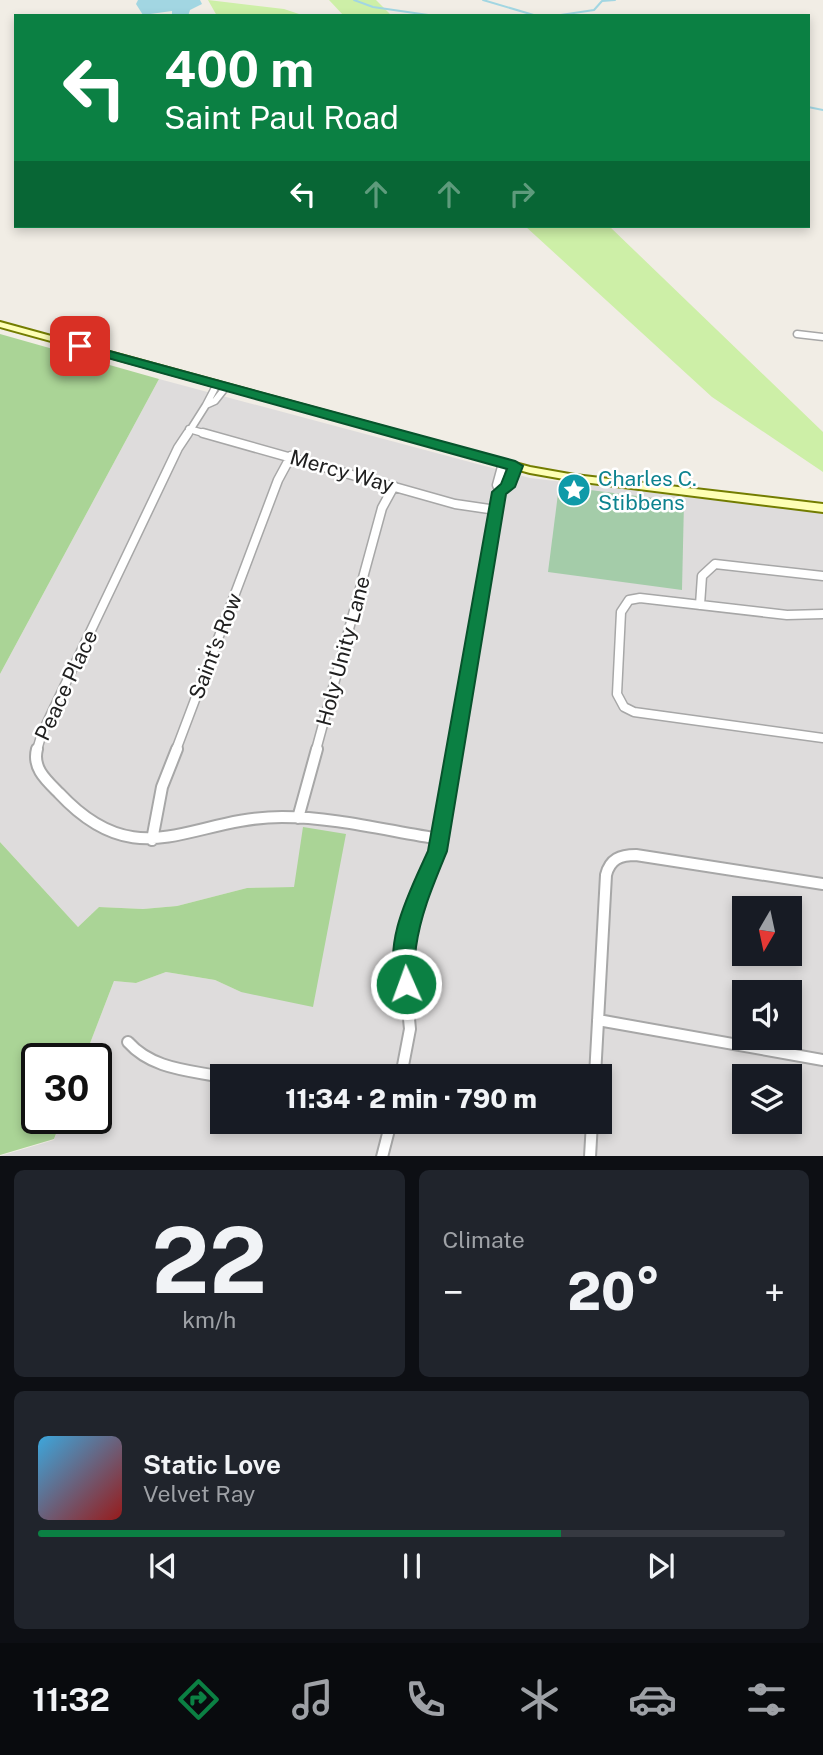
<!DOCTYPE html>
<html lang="en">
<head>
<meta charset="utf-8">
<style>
  :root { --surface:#171b24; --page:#20242c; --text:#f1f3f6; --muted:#9ea1a6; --line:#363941; --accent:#0b8043 }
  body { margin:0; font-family:"Public Sans",sans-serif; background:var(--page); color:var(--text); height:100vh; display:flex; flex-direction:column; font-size:26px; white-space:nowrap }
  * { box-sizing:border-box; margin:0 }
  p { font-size:23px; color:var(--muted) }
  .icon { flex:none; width:38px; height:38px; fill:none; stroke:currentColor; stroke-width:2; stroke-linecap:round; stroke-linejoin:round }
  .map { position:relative; height:1156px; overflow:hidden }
  .panel { display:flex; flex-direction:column; gap:14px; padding:14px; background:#0d0f14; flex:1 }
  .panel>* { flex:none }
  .banner { position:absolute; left:14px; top:14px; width:796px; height:214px; border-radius:0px; box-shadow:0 4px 10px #0003; background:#0b8043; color:#fff; overflow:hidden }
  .needle { width:46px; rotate:189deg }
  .buttons { position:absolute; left:732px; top:896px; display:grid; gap:14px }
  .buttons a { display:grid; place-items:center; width:70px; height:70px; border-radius:0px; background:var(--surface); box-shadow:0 4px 10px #0003; font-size:35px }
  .speed { position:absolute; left:21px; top:1043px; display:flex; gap:14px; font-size:35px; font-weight:700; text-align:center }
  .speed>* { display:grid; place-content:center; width:91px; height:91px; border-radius:50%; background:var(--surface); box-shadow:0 4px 10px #0003; line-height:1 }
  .speed .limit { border:4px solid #111; border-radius:10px; background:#fff; color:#111 }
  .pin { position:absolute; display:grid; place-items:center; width:60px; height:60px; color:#fff; margin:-30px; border-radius:14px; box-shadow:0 4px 10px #0006 }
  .me { position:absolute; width:77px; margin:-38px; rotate:358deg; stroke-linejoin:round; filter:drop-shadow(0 0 5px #0008) }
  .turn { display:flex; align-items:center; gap:24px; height:147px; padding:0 35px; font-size:32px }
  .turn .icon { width:91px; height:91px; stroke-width:2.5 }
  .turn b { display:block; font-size:49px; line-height:60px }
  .lanes { display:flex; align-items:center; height:66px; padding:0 35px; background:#0003; justify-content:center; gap:35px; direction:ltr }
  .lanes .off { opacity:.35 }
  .big { font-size:52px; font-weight:800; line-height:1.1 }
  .panel .widget { flex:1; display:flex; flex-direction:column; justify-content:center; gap:10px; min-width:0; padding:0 24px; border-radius:10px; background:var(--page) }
  .panel .dial { align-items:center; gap:0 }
  .dial b { font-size:91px; line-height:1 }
  .song { display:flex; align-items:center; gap:21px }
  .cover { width:84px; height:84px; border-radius:10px; background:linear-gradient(135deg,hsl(200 70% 55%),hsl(0 70% 35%)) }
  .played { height:7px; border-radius:4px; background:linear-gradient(90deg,var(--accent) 70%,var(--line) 70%) }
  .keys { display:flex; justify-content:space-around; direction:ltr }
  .heat { display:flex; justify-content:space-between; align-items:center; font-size:38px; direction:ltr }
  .panel .tiles { flex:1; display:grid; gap:14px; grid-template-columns:1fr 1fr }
  .widget:last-child { grid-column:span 2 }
  .trip { position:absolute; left:210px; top:1064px; width:402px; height:70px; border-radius:0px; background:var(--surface); box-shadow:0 4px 10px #0003; font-weight:800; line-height:70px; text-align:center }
  .dock { display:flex; height:112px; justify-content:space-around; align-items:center; background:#090b0e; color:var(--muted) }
  .dock .icon { width:49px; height:49px }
  .dock .active { color:var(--accent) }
  .dock b { font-size:32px; color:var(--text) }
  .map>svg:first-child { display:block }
</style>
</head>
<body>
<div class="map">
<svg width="823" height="1157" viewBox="0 0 823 1157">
  <rect width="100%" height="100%" fill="#f1ede5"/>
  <path fill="#dedcdc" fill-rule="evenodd" d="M159,379L530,478L823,513V1156H0L54,1140L62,1118H96V1059H84L114,981L136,983L166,972L215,980L241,992L294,887L247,888L177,906L143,909L99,907L78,927L0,842V674ZM744,908H789V954H744ZM744,992H789V1038H744ZM222,1076H600V1122H222ZM744,1076H789V1122H744Z"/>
  <path fill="#cdefa7" d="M208,0L284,9L305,16H217Z
    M329,0H376L392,16H344Z
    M525,226H609L823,432V472L712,397Z"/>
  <path fill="#aad496" d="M0,334L159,379L0,674Z
    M303,827L346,834L313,1007L241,992L215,980L166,972L136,983L114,981L84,1059H37V1118H62L54,1139L0,1155V842L78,927L99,907L143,909L177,906L247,888L294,887Z"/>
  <path fill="#a4cca9" d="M559,486L684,502L682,590L548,572Z"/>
  <path fill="#a2d6e2" d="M138,0H200L202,4L190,10L188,16H172V11L143,15L136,4Z"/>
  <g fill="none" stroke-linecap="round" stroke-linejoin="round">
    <path stroke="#a2d6e2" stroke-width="2" d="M354,0L373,7L435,16
      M483,0L537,16
      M554,16L594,10L602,1L615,0
      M808,107L823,110"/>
    <defs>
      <path id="street-far2" d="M797,334L823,337
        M217,384L206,405L215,401L226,387
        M189,429L210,435
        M187,435L206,405"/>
      <path id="street-far1" d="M203,433L455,504L496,510
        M503,463L497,485L500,492L507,487L515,466
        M700,605L702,576L715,564L823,576
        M823,614L787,615L640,598L629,600L621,612L617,694L624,707L634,712L823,738
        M37,750L42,733L178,448L188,433
        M176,750L278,480L291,456
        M316,750L382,508L394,486
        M455,750L500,492"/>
      <path id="street" d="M37,749C32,768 46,780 59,793C138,878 190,817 282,817C335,817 388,831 440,839
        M298,818L317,749
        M152,840L162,787L177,749
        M598,1020L823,1060
        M128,1042C152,1069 188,1070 222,1077
        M401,1076L410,1029L404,967L405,948L414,905L438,851L456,749
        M595,1076L606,875C610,859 620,855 636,855L823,884
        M382,1157L391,1122
        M590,1157L592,1122"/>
      <path id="secondary" d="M0,322L530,467L575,475L823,504V512L575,481L530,473L0,327Z"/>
    </defs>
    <use href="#street-far2" stroke="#a7a7a7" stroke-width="9"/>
    <use href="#street-far1" stroke="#a7a7a7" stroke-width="11"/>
    <use href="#street" stroke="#a7a7a7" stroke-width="14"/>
    <use href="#secondary" stroke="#737d00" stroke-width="4"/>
    <use href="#street-far2" stroke="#fff" stroke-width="6"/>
    <use href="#street-far1" stroke="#fff" stroke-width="8"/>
    <use href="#street" stroke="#fff" stroke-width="10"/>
    <use href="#secondary" fill="#feffb5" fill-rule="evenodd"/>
  </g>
  <path fill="#0b8043" stroke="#07532c" stroke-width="2" d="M80,343L515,461L523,466L515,487L506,494L447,851C434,883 421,912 416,947C414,961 419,978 414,991L406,994L399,991C380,946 410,891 428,851L492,492L501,484L507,469L75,349L73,346Z"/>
  <defs>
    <symbol id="sight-disc" viewBox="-11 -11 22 22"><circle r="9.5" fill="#0f9aa8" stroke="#fff"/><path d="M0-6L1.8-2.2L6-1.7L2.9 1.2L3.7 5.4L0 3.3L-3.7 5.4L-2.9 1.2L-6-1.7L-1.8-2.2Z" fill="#fff"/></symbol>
  </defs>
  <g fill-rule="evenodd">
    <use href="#sight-disc" x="555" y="471" width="38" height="38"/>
  </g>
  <g text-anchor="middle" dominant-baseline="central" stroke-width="5" stroke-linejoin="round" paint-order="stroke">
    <g font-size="21" fill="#202020" stroke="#fff">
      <text transform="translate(342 471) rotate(16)">Mercy Way</text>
      <text transform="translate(215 646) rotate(-69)">Saint's Row</text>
      <text transform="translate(343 651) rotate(-75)">Holy Unity Lane</text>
      <text transform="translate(66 685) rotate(-65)">Peace Place</text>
    </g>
    <g font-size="21" fill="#0d838f" stroke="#fff" text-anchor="start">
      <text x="598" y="478">Charles C.<tspan x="598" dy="24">Stibbens</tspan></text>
    </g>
  </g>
</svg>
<div class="buttons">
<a><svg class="needle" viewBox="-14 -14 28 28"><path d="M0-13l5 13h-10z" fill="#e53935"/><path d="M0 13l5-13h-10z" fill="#9ea1a6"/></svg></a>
<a><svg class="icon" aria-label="sound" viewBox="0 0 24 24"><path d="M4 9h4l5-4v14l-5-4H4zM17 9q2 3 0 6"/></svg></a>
<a><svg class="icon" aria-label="layers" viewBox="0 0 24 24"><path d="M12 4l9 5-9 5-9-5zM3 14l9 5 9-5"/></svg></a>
</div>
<div class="speed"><div class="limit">30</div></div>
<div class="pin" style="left:80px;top:346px;background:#d93025"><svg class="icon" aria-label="arrive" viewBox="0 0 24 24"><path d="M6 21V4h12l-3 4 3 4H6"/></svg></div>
<svg class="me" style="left:406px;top:984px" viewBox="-20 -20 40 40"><circle r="17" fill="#0b8043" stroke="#fff" stroke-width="3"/><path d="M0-11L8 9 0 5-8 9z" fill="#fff"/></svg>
<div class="trip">11:34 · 2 min · 790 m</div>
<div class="banner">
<div class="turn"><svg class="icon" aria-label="left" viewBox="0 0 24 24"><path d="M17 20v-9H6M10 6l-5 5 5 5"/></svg><div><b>400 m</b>Saint Paul Road</div></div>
<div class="lanes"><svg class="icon" aria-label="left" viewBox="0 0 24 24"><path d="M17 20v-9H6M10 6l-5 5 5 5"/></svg><svg class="icon off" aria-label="ahead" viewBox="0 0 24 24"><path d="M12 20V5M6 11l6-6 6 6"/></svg><svg class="icon off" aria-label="ahead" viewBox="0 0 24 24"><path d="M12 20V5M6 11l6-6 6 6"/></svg><svg class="icon off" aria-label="right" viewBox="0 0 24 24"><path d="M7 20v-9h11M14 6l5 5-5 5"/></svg></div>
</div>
</div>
<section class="panel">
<div class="tiles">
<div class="widget dial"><b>22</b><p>km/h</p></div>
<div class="widget"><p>Climate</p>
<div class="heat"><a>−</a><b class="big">20°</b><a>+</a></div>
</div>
<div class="widget">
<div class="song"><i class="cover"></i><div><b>Static Love</b><p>Velvet Ray</p></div></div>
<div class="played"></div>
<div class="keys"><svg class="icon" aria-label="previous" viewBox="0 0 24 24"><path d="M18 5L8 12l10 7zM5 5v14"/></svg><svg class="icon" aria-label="pause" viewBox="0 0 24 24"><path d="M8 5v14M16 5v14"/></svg><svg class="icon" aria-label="next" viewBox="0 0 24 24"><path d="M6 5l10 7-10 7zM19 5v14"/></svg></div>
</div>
</div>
</section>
<nav class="dock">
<b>11:32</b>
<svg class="icon active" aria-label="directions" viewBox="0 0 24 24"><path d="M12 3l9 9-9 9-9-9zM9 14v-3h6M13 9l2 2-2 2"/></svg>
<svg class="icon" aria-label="music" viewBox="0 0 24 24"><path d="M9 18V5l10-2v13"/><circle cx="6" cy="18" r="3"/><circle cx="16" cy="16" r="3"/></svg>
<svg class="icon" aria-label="phone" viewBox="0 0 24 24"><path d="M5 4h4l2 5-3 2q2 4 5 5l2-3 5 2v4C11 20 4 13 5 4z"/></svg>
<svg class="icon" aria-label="climate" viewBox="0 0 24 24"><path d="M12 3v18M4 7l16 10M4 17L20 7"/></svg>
<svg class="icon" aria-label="car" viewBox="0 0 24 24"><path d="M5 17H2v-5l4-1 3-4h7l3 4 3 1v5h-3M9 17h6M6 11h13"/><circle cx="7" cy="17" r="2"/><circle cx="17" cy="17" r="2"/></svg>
<svg class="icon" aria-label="filters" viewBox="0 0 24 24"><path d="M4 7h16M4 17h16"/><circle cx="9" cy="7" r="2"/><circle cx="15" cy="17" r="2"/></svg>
</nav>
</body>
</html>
